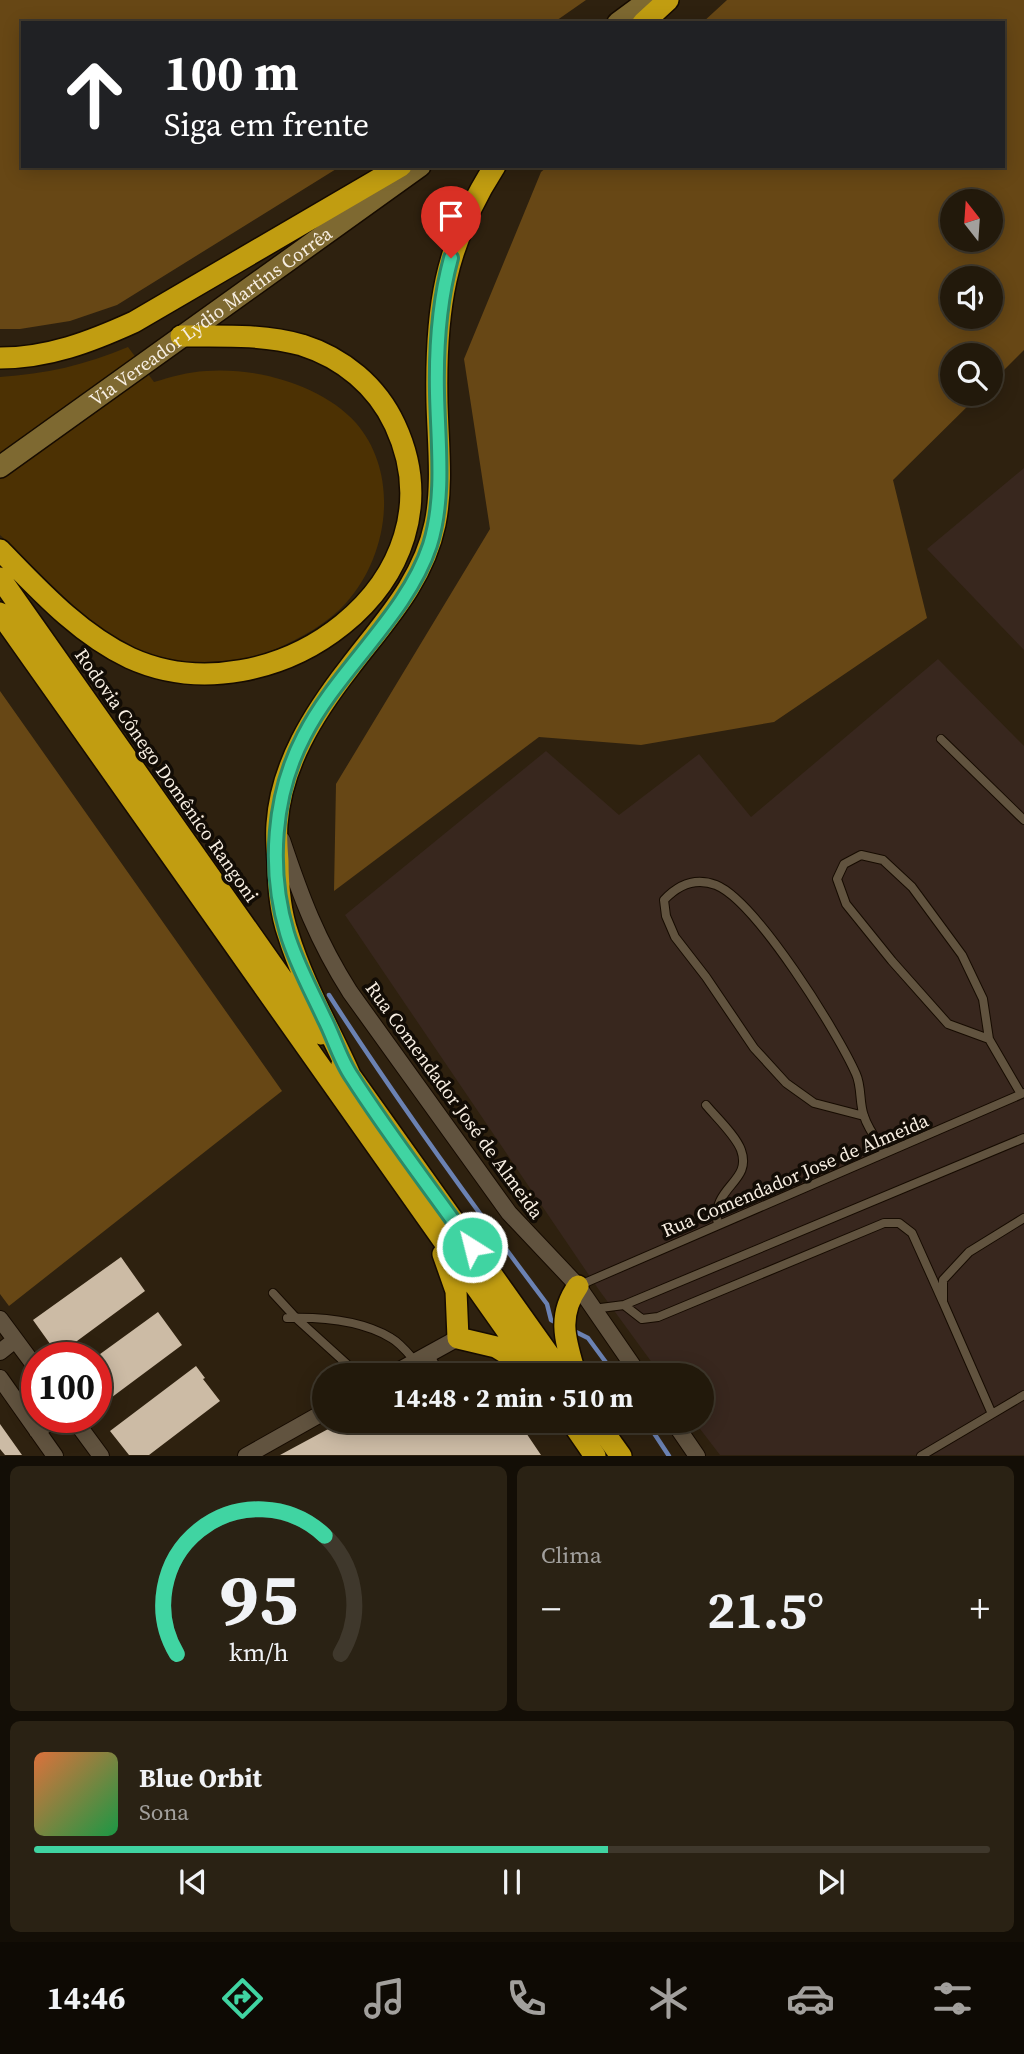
<!DOCTYPE html>
<html lang="pt">
<head>
<meta charset="utf-8">
<style>
  :root { --surface:#22190b; --page:#2a2214; --text:#f1f3f6; --muted:#a2a09d; --line:#3f382c; --accent:#40d4a2 }
  body { margin:0; font-family:"Source Serif 4",serif; background:var(--page); color:var(--text); height:100vh; display:flex; flex-direction:column; font-size:26px; white-space:nowrap }
  * { box-sizing:border-box; margin:0 }
  p { font-size:23px; color:var(--muted) }
  .icon { flex:none; width:38px; height:38px; fill:none; stroke:currentColor; stroke-width:2; stroke-linecap:round; stroke-linejoin:round }
  .map { position:relative; height:1456px; overflow:hidden }
  .panel { display:flex; flex-direction:column; gap:10px; padding:10px; background:#130e06; flex:1 }
  .panel>* { flex:none }
  .banner { position:absolute; left:21px; top:21px; width:984px; height:147px; border-radius:0px; box-shadow:0 4px 18px #0003,0 0 0 2px var(--line); background:#202124; color:#fff; overflow:hidden }
  .needle { width:46px; rotate:343deg }
  .controls { position:absolute; left:940px; top:189px; display:grid; gap:14px }
  .controls a { display:grid; place-items:center; width:63px; height:63px; border-radius:50%; background:var(--surface); box-shadow:0 4px 18px #0003,0 0 0 2px var(--line); font-size:35px }
  .speed { position:absolute; left:21px; top:1342px; display:flex; gap:14px; font-size:35px; font-weight:700; text-align:center }
  .speed>* { display:grid; place-content:center; width:91px; height:91px; border-radius:50%; background:var(--surface); box-shadow:0 4px 18px #0003,0 0 0 2px var(--line); line-height:1 }
  .speed .limit { border:10px solid #d22; background:#fff; color:#111 }
  .pin { position:absolute; display:grid; place-items:center; width:60px; height:60px; color:#fff; margin:-72px -30px; border-radius:50% 50% 50% 0; rotate:-45deg; box-shadow:0 0 7px #0007 }
  .pin .icon { rotate:45deg }
  .me { position:absolute; width:77px; margin:-38px; rotate:324deg; stroke-linejoin:round; filter:drop-shadow(0 0 5px #0008) }
  .turn { display:flex; align-items:center; gap:24px; height:147px; padding:0 28px; font-size:32px }
  .turn .icon { width:91px; height:91px; stroke-width:2.5 }
  .turn b { display:block; font-size:49px; line-height:60px }
  .big { font-size:52px; font-weight:700; line-height:1.1 }
  .panel .widget { flex:1; display:flex; flex-direction:column; justify-content:center; gap:10px; min-width:0; padding:0 24px; border-radius:10px; background:var(--page) }
  .panel .dial { align-items:center; gap:0 }
  .dial svg { height:182px; overflow:visible; fill:none; stroke:var(--line); stroke-width:7; stroke-linecap:round; text-anchor:middle }
  .dial text { fill:var(--text); stroke:none }
  .song { display:flex; align-items:center; gap:21px }
  .cover { width:84px; height:84px; border-radius:10px; background:linear-gradient(135deg,hsl(20 70% 55%),hsl(140 70% 35%)) }
  .played { height:7px; border-radius:4px; background:linear-gradient(90deg,var(--accent) 60%,var(--line) 60%) }
  .keys { display:flex; justify-content:space-around; direction:ltr }
  .heat { display:flex; justify-content:space-between; align-items:center; font-size:38px; direction:ltr }
  .panel .tiles { flex:1; display:grid; gap:10px; grid-template-columns:1fr 1fr }
  .widget:last-child { grid-column:span 2 }
  .trip { position:absolute; left:312px; top:1363px; width:402px; height:70px; border-radius:35px; background:var(--surface); box-shadow:0 4px 18px #0003,0 0 0 2px var(--line); font-weight:700; line-height:70px; text-align:center }
  .menu { display:flex; height:112px; justify-content:space-around; align-items:center; background:#0e0a04; color:var(--muted) }
  .menu .icon { width:49px; height:49px }
  .menu .selected { color:var(--accent) }
  .menu b { font-size:32px; color:var(--text) }
  .map>svg:first-child { display:block }
</style>
</head>
<body>
<div class="map">
<svg width="1024" height="1456" viewBox="0 0 1024 1456">
  <rect width="100%" height="100%" fill="#2e210f"/>
  <path fill="#38271e" d="M1024,468V650L927,549Z
    M938,659L1024,746V1455H720L694,1421H702V1376L661,1375L599,1290L345,915L546,751L619,815L699,754L751,817Z"/>
  <path fill="#4c3103" d="M128,347L154,382C171,377 188,372 206,371C256,367 322,385 356,423C400,474 389,555 346,603C327,624 302,637 276,649C233,668 180,669 137,649C84,625 43,574 0,535V377C45,374 86,365 128,347Z"/>
  <path fill="#674715" fill-rule="evenodd" d="M0,0H586L553,23H23V166H341L117,305L70,321L20,329H0Z
    M727,0H1024V350L991,383L990,355H952V394H980L893,480L927,618L774,722L641,745L539,737L334,891L336,784L490,529L464,359L541,172L548,166H1003V23H702ZM952,201H990V240H952ZM952,278H990V317H952Z
    M0,691L282,1091L9,1306L0,1294Z"/>
  <g fill="none" stroke-linecap="round" stroke-linejoin="round">
    <path stroke="#6b82b3" stroke-width="4.5" d="M329,995C397,1101 471,1203 547,1304L551,1320L555,1322
      M574,1331L588,1338L616,1376
      M646,1421L669,1456"/>
  </g>
  <path fill="#ccbba5" d="M121,1257L145,1291L58,1355L33,1320Z
    M158,1312L182,1345L96,1409V1357Z
    M450,1362L485,1374V1376H447L443,1365Z
    M196,1366L205,1378L203,1379L220,1401L149,1455H129L110,1431Z
    M343,1421H518L541,1455H280Z
    M0,1424L22,1455H5L0,1449Z"/>
  <g fill="none" stroke-linecap="round" stroke-linejoin="round">
    <defs>
      <path id="lane" d="M941,739L1024,820
        M989,1039L948,1024L892,961L846,904L837,879L844,864L861,855L883,860L912,887L962,955L983,999L989,1039L1021,1094
        M706,1105C716,1117 736,1136 741,1150C753,1183 710,1186 718,1225
        M864,1116L814,1103L786,1083L754,1048L706,977L675,937L666,916L664,900C678,885 695,877 716,885C756,901 838,1033 856,1074C862,1087 859,1103 864,1116C868,1129 878,1142 885,1153
        M580,1285L1024,1093
        M273,1293L296,1318L360,1376
        M624,1305L642,1319L658,1317L884,1223H899L912,1233L943,1302
        M593,1309L624,1305L1024,1138
        M287,1318C320,1317 361,1320 391,1338C400,1343 408,1353 415,1361
        M429,1353L441,1376
        M992,1414L1024,1395
        M921,1456L992,1414L943,1302V1280L969,1252L1024,1218"/>
      <path id="street" d="M282,840C301,897 317,940 350,992L509,1213L578,1286L640,1376
        M0,1319L37,1369
        M0,1352L15,1340
        M389,1376L458,1338
        M0,1378L55,1456
        M73,1418L101,1456
        M673,1421L697,1456
        M37,1431L56,1418
        M246,1456L324,1412"/>
      <g id="secondary">
        <path d="M618,23L649,0"/>
        <path id="s1" d="M0,467L420,166"/>
      </g>
      <path id="highway" d="M643,23L668,0
        M0,358C48,358 90,342 134,322L401,166
        M0,550C39,590 79,634 130,658C271,722 468,582 395,425C377,386 343,358 302,345C262,334 221,336 181,336
        M0,578L321,1034
        M0,613L539,1376
        M342,1064L564,1376
        M350,1075C329,1028 303,983 288,934C280,911 278,886 278,861C277,849 276,836 277,824C281,765 314,713 349,668C383,623 423,582 435,524C443,485 438,443 437,403C435,311 444,245 495,166
        M443,1254L456,1291L458,1338L496,1347L526,1365
        M576,1376C566,1342 556,1317 578,1286
        M571,1421L595,1456
        M596,1421L621,1456"/>
    </defs>
    <use href="#lane" stroke="#160b00" stroke-width="10"/>
    <use href="#street" stroke="#160b00" stroke-width="18"/>
    <use href="#secondary" stroke="#160b00" stroke-width="24"/>
    <use href="#highway" stroke="#160b00" stroke-width="24"/>
    <use href="#lane" stroke="#61533f" stroke-width="8"/>
    <use href="#street" stroke="#61533f" stroke-width="16"/>
    <use href="#secondary" stroke="#7e6931" stroke-width="21"/>
    <use href="#highway" stroke="#c19d11" stroke-width="21"/>
  </g>
  <g fill="none" stroke-linecap="round" stroke-linejoin="round">
    <defs>
      <path id="route" d="M451,258C439,302 436,347 437,393C438,443 445,497 430,545C407,615 338,669 304,736C273,795 268,869 287,933C296,963 311,990 324,1018C334,1037 340,1060 352,1077C389,1135 432,1190 472,1247"/>
    </defs>
    <use href="#route" stroke="#2a8a69" stroke-width="18"/>
    <use href="#route" stroke="#40d4a2" stroke-width="12"/>
  </g>
  <g text-anchor="middle" dominant-baseline="central" stroke-width="7" stroke-linejoin="round" paint-order="stroke">
    <g font-size="19" fill="#f7eee2" stroke="#120c05">
      <text stroke="none"><textPath href="#s1" startOffset="259">Via Vereador Lydio Martins Corrêa</textPath></text>
      <text transform="translate(167 775) rotate(55)">Rodovia Cônego Domênico Rangoni</text>
      <text transform="translate(455 1100) rotate(54)">Rua Comendador José de Almeida</text>
      <text transform="translate(795 1175) rotate(-23)">Rua Comendador Jose de Almeida</text>
    </g>
  </g>
</svg>
<div class="controls">
<a><svg class="needle" viewBox="-14 -14 28 28"><path d="M0-13l5 13h-10z" fill="#e53935"/><path d="M0 13l5-13h-10z" fill="#a2a09d"/></svg></a>
<a><svg class="icon" aria-label="sound" viewBox="0 0 24 24"><path d="M4 9h4l5-4v14l-5-4H4zM17 9q2 3 0 6"/></svg></a>
<a><svg class="icon" aria-label="search" viewBox="0 0 24 24"><circle cx="10" cy="10" r="6"/><path d="M15 15l6 6"/></svg></a>
</div>
<div class="speed"><div class="limit">100</div></div>
<div class="pin" style="left:451px;top:258px;background:#d93025"><svg class="icon" aria-label="arrive" viewBox="0 0 24 24"><path d="M6 21V4h12l-3 4 3 4H6"/></svg></div>
<svg class="me" style="left:472px;top:1247px" viewBox="-20 -20 40 40"><circle r="17" fill="#40d4a2" stroke="#fff" stroke-width="3"/><path d="M0-11L8 9 0 5-8 9z" fill="#fff"/></svg>
<div class="trip">14:48 · 2 min · 510 m</div>
<div class="banner">
<div class="turn"><svg class="icon" aria-label="ahead" viewBox="0 0 24 24"><path d="M12 20V5M6 11l6-6 6 6"/></svg><div><b>100 m</b>Siga em frente</div></div>
</div>
</div>
<section class="panel">
<div class="tiles">
<div class="widget dial"><svg viewBox="0 0 100 80">
<path d="M14 69A42 42 0 1 1 86 69"/>
<path d="M14 69A42 42 0 0 1 79 17" stroke="#40d4a2"/>
<text x="50" y="56" font-size="32" font-weight="700">95</text>
<text x="50" y="72" font-size="11">km/h</text>
</svg></div>
<div class="widget"><p>Clima</p>
<div class="heat"><a>−</a><b class="big">21.5°</b><a>+</a></div>
</div>
<div class="widget">
<div class="song"><i class="cover"></i><div><b>Blue Orbit</b><p>Sona</p></div></div>
<div class="played"></div>
<div class="keys"><svg class="icon" aria-label="previous" viewBox="0 0 24 24"><path d="M18 5L8 12l10 7zM5 5v14"/></svg><svg class="icon" aria-label="pause" viewBox="0 0 24 24"><path d="M8 5v14M16 5v14"/></svg><svg class="icon" aria-label="next" viewBox="0 0 24 24"><path d="M6 5l10 7-10 7zM19 5v14"/></svg></div>
</div>
</div>
</section>
<nav class="menu">
<b>14:46</b>
<svg class="icon selected" aria-label="directions" viewBox="0 0 24 24"><path d="M12 3l9 9-9 9-9-9zM9 14v-3h6M13 9l2 2-2 2"/></svg>
<svg class="icon" aria-label="music" viewBox="0 0 24 24"><path d="M9 18V5l10-2v13"/><circle cx="6" cy="18" r="3"/><circle cx="16" cy="16" r="3"/></svg>
<svg class="icon" aria-label="phone" viewBox="0 0 24 24"><path d="M5 4h4l2 5-3 2q2 4 5 5l2-3 5 2v4C11 20 4 13 5 4z"/></svg>
<svg class="icon" aria-label="climate" viewBox="0 0 24 24"><path d="M12 3v18M4 7l16 10M4 17L20 7"/></svg>
<svg class="icon" aria-label="car" viewBox="0 0 24 24"><path d="M5 17H2v-5l4-1 3-4h7l3 4 3 1v5h-3M9 17h6M6 11h13"/><circle cx="7" cy="17" r="2"/><circle cx="17" cy="17" r="2"/></svg>
<svg class="icon" aria-label="filters" viewBox="0 0 24 24"><path d="M4 7h16M4 17h16"/><circle cx="9" cy="7" r="2"/><circle cx="15" cy="17" r="2"/></svg>
</nav>
</body>
</html>
